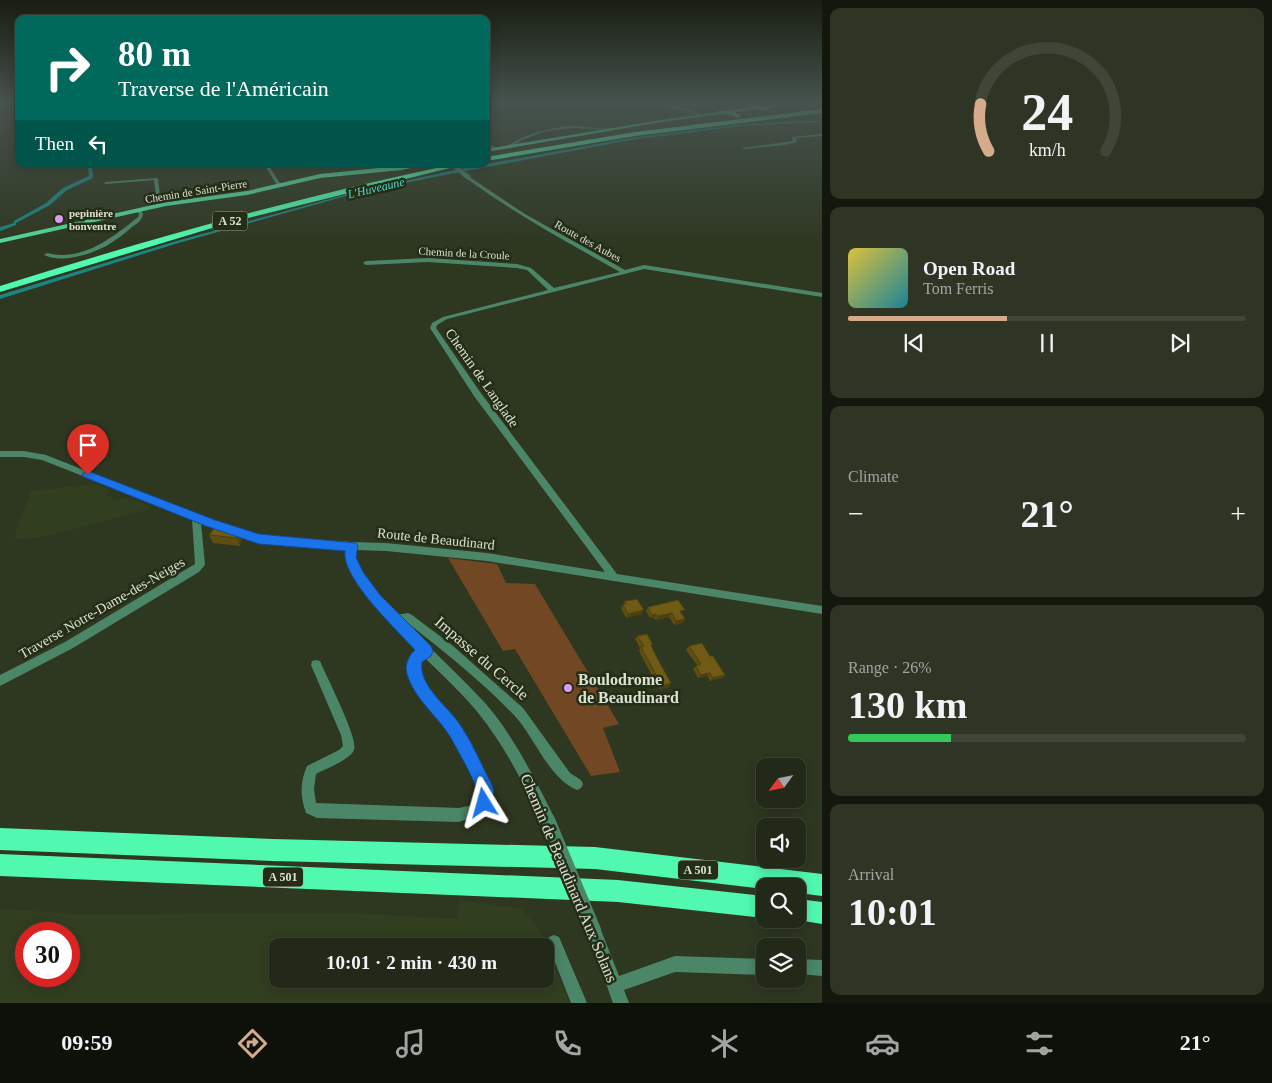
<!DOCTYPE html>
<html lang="en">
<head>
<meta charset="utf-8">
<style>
  :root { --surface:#222918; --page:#2e3525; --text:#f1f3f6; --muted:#a2a6a2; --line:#3f4537; --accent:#d6ab8b }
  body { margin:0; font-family:Georgia,serif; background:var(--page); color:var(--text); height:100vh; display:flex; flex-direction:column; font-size:19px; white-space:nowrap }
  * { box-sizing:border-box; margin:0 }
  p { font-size:16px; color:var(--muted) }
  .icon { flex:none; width:28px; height:28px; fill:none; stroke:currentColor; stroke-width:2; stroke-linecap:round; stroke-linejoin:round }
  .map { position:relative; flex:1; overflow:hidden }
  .side { display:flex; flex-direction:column; gap:8px; padding:8px; background:#13170d; width:450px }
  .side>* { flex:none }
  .banner { position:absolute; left:15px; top:15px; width:475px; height:152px; border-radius:10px; box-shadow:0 2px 12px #0003,0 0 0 1px var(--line); background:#00695c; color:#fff; overflow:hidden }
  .needle { width:32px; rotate:237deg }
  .controls { position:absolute; left:756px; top:758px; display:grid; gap:10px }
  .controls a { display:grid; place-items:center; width:50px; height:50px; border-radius:10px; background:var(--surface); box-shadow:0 2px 12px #0003,0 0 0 1px var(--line); font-size:25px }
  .speed { position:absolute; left:15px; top:922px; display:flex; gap:10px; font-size:25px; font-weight:700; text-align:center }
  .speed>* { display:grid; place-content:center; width:65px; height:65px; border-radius:50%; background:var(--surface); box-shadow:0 2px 12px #0003,0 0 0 1px var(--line); line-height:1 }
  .speed .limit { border:8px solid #d22; background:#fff; color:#111 }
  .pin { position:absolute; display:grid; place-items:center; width:42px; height:42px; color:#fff; margin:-51px -21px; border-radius:50% 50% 50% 0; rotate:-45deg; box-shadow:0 0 5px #0007 }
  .pin .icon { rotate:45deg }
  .me { position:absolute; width:55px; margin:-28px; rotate:352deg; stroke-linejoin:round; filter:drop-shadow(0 0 4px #0008) }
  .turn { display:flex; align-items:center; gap:18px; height:105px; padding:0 20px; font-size:22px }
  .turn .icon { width:65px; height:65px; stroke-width:2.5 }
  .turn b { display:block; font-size:35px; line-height:42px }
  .then { display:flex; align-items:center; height:48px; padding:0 20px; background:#0003; gap:10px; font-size:19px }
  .big { font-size:38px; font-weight:800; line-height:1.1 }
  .side .tile { flex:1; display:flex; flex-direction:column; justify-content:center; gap:8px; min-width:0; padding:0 18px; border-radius:10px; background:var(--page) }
  .side .dial { align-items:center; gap:0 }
  .dial svg { height:130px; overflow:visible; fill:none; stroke:var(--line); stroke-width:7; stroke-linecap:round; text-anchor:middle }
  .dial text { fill:var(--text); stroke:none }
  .song { display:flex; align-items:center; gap:15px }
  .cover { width:60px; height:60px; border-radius:8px; background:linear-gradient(135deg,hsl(50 70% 55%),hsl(190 70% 35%)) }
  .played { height:5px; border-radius:2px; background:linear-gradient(90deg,var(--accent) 40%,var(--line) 40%) }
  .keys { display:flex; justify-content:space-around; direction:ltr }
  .heat { display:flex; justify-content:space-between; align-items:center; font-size:28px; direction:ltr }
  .charge { height:8px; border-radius:4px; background:linear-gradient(90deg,#34c759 26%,var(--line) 0) }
  .trip { position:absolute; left:269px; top:938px; width:285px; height:50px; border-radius:10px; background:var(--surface); box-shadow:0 2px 12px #0003,0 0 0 1px var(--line); font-weight:800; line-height:50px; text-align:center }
  .tabs { display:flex; height:80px; justify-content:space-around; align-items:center; background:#0e100a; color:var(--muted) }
  .tabs .icon { width:35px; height:35px }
  .tabs .on { color:var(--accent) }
  .tabs b { font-size:22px; color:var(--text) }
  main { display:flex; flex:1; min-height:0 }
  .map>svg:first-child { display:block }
</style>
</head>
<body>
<main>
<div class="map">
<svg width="822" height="1003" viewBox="0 0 822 1003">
  <rect width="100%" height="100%" fill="#2e3720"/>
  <path fill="#323e20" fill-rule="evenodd" d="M797,103H822V107L779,112L772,109Z
    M95,484L110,490L106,495L117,500L125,497L151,506L150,509L52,535L14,540L18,525L31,491Z
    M459,900L522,909L538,928L570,1003H0V909L77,914L352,913L457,919ZM26,934H69V976H26ZM278,946H545V979H278Z"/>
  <path fill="#724723" d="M448,558L497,564L506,583L535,584L619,724L603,728L620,772L591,776L515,649L503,651Z"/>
  <path fill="#1d8484" d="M795,121H822V122L741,126L636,139L429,178L346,196L175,244L0,299V295L173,242L344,195L454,170L630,138L737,125Z"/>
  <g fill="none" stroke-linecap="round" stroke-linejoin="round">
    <path fill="#1d8484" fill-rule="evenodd" d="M90,164H94L92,167L93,178L67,190L50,205L16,223V225L0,231V227L14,223V221L46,203L63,188L89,176L88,167Z"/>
    <path fill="#4c8669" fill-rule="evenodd" d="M637,103C658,103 683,106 703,115L701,116L681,110Z
      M572,126L616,129L614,130L572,128L547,131L522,140L509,148L506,147C525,133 549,128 572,126Z
      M822,134V136L796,138L797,142L785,145L744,149L742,148L793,141L792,137Z
      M486,143L498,148L499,149L496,150L486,146Z
      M264,164H268L282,187H278Z
      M468,176L525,214L625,270L644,265L822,293V297L644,269L447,319L437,325L436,328L480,392L617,574L822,606V614L487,561L386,551L356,550C356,551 355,556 355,558C359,574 385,603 397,615L408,613L412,615L453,646L523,708L570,773L581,780L583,784L581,788L577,790C549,779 534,736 514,715C482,682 445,652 409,624L405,623C432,650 460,676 486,704C514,737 534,777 553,815L555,820L553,825L548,827L543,825C525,786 506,748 479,714C463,694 443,676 425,658L421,661L419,672L425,684L460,728L490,787L492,791L490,803L484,814L459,822L317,818L306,813C300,796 300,782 307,766L339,750L343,746L341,735L311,665L312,661L316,660L320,661C326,676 359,739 354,750C350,760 325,769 316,774L314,789L316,803L459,808C472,805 477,806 480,792L452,736L417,692L407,672L412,654L418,650L371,602L356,578L345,557L347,549L259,543L201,523L205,565L199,572L73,648L0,686V675L65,642L195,564L192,519L42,460L24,457H0V451H24L46,455L213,521L259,535L352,542L386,543L487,553L605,572L474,396L430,328L432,323L443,317L548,290L527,270L517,268L428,262L366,265L363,263L366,261L428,258L517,264L531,268L554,288L620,272C567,242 515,214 466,178Z
      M158,178L161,206L159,207L157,206L154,180L106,184L104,183L106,182Z
      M136,209H140L143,214C142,221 136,224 131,228C124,234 116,240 108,245C92,254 62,264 44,255L47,253C82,262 112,238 138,217L139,214Z
      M594,923L599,925L619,976L675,956L765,959V975L675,972L624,990L629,1003H613L587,930L589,925Z
      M554,935L559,937L587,1003H571L547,942L549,937Z
      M798,959L822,960V976L798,974Z"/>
    <path fill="#53d89c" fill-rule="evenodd" d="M778,103H786L765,110H752L661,122L486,152V149L661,120L747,108L745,106L751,104L763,107Z
      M417,164H428L402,170L320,178L247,195L166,206L0,243V239L166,202L247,191L320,174Z"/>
    <path fill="#51f8b0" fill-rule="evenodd" d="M822,109V113L635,136L486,161V157L635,132Z
      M717,111H733L741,116L738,118L732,115L719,114Z
      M455,164H466L232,222L0,292V286C150,239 301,196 455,164Z
      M0,828L273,839L595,847L822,874V896L798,893V886H765V889L595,869L273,861L0,850Z
      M0,854L618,880L765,896V918L618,902L0,876Z
      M798,899L822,902V924L792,919H798Z"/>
    <path stroke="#4c8669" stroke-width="4" d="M452,164L465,175"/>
    <path stroke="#4c8669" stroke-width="5" d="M464,174L468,177"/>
    <path stroke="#4c8669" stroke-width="14" d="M548,820L594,930"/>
  </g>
  <path fill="#5f4e12" d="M226,530L242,540L240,546L213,543L209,535Z
    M625,601L642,614L626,618L621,608Z
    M648,607L682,614L685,619L683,623L674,625L669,617L656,620L654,618H650L646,611Z
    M637,636L652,647L656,656L671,683L669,687L659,689L639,651L640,648L635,639Z
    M689,646L710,656L725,675L722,678L710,681L707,676L698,678L693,669L697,665L686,650Z"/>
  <path fill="#4e400f" d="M240,532L242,540L240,546L237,538Z
    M644,610L642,614L626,618L628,614Z
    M672,613L669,617L656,620L658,616Z
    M656,614L654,618H650L652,615Z
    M685,619L683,623L674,625L676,621Z
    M710,673L707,676L698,678L701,675Z
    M725,675L722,678L710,681L713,678Z
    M671,683L669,687L659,689L662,686Z"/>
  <path fill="#6f5b15" stroke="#4e400f" d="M216,526L225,528V530L240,532L237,538L209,535Z
    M637,599L644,610L628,614L623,605L626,604L625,601Z
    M678,600L685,610L680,611L685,619L676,621L672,613L658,616L656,614L652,615L648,607Z
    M647,634L653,645H651L656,656L671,683L662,686L641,647L644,646L637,636Z
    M702,643L710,656H713L725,675L713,678L710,673L701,675L696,666L701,664L689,646Z"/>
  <linearGradient id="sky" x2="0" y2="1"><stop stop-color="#191e12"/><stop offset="0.42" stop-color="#46534e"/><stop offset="1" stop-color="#46534e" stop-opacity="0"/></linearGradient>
  <rect width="822" height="244" fill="url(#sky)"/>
  <path fill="#1a73e8" stroke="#114b97" d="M88,471L215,520L259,534L356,543L358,546L356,557L363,572L380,595L431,646L433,651L431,656L422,662C418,686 449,707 461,726C473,744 482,766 492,785L494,791L489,809L484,811L478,809C475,802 479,797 477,790C473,777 458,751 451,738C438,716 414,699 407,674C404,666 409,655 415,650C397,630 341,578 345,551L259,544L206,526L84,477L82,475L84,472Z"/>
  <g fill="#db99f5" stroke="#242d16" stroke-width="2">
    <circle cx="59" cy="219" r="5"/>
    <circle cx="568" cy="688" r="5"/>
  </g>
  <g text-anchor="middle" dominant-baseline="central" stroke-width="5" stroke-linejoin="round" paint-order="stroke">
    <g font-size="11" fill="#dbe1d3" stroke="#242d16">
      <text transform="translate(196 191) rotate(-9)">Chemin de Saint-Pierre</text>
      <text transform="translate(588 241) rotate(29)">Route des Aubes</text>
      <text transform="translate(464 253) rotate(3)">Chemin de la Croule</text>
    </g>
    <g font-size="11" font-weight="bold" fill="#dbe1d3" stroke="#242d16" text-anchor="start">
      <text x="69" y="213">pepinière<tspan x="69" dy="13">bonventre</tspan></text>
    </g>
    <g font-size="12" font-style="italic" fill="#53d5d5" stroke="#242d16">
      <text transform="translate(376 188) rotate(-13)">L'Huveaune</text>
    </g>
    <g fill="#242d16" stroke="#a4ab9a" stroke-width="1">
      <rect x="212.5" y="211.5" width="35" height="19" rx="4"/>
      <rect x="678" y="860.5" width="40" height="19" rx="4"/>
      <rect x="263" y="867.5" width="40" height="19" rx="4"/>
    </g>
    <g font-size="12" font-weight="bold" fill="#dbe1d3">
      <text x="230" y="221">A 52</text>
      <text x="698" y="870">A 501</text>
      <text x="283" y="877">A 501</text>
    </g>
    <g font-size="14" fill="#dbe1d3" stroke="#242d16">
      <text transform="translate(482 378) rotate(55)">Chemin de Langlade</text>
      <text transform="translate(436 539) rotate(6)">Route de Beaudinard</text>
      <text transform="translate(102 608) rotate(-30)">Traverse Notre-Dame-des-Neiges</text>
    </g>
    <g font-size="16" fill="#dbe1d3" stroke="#242d16">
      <text transform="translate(482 658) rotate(41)">Impasse du Cercle</text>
      <text transform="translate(569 878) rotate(67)">Chemin de Beaudinard Aux Solans</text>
    </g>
    <g font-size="16" font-weight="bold" fill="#dbe1d3" stroke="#242d16" text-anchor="start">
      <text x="578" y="679">Boulodrome<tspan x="578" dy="18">de Beaudinard</tspan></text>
    </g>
  </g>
</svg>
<div class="controls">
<a><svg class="needle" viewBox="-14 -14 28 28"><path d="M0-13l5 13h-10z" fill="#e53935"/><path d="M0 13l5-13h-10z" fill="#a2a6a2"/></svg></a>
<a><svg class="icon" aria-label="sound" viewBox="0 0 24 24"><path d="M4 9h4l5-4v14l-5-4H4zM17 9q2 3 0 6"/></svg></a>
<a><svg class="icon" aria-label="search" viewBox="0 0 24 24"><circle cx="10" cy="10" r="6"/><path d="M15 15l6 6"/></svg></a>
<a><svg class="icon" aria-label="layers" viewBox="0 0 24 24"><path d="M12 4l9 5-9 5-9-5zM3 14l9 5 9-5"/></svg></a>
</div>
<div class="speed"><div class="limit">30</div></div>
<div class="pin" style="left:88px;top:475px;background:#d93025"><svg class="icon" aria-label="arrive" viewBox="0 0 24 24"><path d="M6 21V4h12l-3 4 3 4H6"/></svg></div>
<svg class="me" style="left:484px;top:803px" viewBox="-20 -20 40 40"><path d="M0-17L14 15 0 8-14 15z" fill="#1a73e8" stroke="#fff" stroke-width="4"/></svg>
<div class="trip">10:01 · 2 min · 430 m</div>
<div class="banner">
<div class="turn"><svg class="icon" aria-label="right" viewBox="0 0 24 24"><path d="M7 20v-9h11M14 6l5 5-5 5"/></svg><div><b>80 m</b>Traverse de l'Américain</div></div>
<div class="then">Then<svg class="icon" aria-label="left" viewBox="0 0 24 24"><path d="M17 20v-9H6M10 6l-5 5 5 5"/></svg></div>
</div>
</div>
<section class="side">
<div class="tile dial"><svg viewBox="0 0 100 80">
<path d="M14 69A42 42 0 1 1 86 69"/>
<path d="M14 69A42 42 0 0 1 9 40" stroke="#d6ab8b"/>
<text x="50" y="56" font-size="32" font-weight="700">24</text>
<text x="50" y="72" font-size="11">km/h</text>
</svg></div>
<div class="tile">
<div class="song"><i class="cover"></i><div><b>Open Road</b><p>Tom Ferris</p></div></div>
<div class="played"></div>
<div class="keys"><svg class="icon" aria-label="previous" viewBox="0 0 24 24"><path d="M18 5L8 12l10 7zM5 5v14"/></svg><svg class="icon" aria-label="pause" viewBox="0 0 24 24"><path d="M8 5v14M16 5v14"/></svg><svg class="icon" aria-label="next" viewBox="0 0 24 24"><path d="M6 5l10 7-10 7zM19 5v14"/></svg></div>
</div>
<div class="tile"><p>Climate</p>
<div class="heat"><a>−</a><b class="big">21°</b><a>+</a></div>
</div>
<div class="tile"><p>Range · 26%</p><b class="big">130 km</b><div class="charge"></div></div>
<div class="tile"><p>Arrival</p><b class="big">10:01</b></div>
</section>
</main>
<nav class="tabs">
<b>09:59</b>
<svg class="icon on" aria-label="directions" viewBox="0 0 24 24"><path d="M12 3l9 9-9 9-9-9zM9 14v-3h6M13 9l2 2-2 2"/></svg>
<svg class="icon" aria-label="music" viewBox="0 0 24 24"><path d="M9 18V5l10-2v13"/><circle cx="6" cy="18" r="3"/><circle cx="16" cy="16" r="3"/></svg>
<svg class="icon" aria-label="phone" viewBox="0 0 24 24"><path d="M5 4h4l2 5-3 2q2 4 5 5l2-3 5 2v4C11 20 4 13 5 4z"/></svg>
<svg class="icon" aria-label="climate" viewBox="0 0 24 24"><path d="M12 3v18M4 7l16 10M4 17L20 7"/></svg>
<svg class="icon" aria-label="car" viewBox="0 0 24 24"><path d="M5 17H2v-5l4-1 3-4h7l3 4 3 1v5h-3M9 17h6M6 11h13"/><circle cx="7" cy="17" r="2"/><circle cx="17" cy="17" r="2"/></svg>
<svg class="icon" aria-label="filters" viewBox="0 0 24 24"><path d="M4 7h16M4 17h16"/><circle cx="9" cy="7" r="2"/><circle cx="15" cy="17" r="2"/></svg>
<b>21°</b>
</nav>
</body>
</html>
